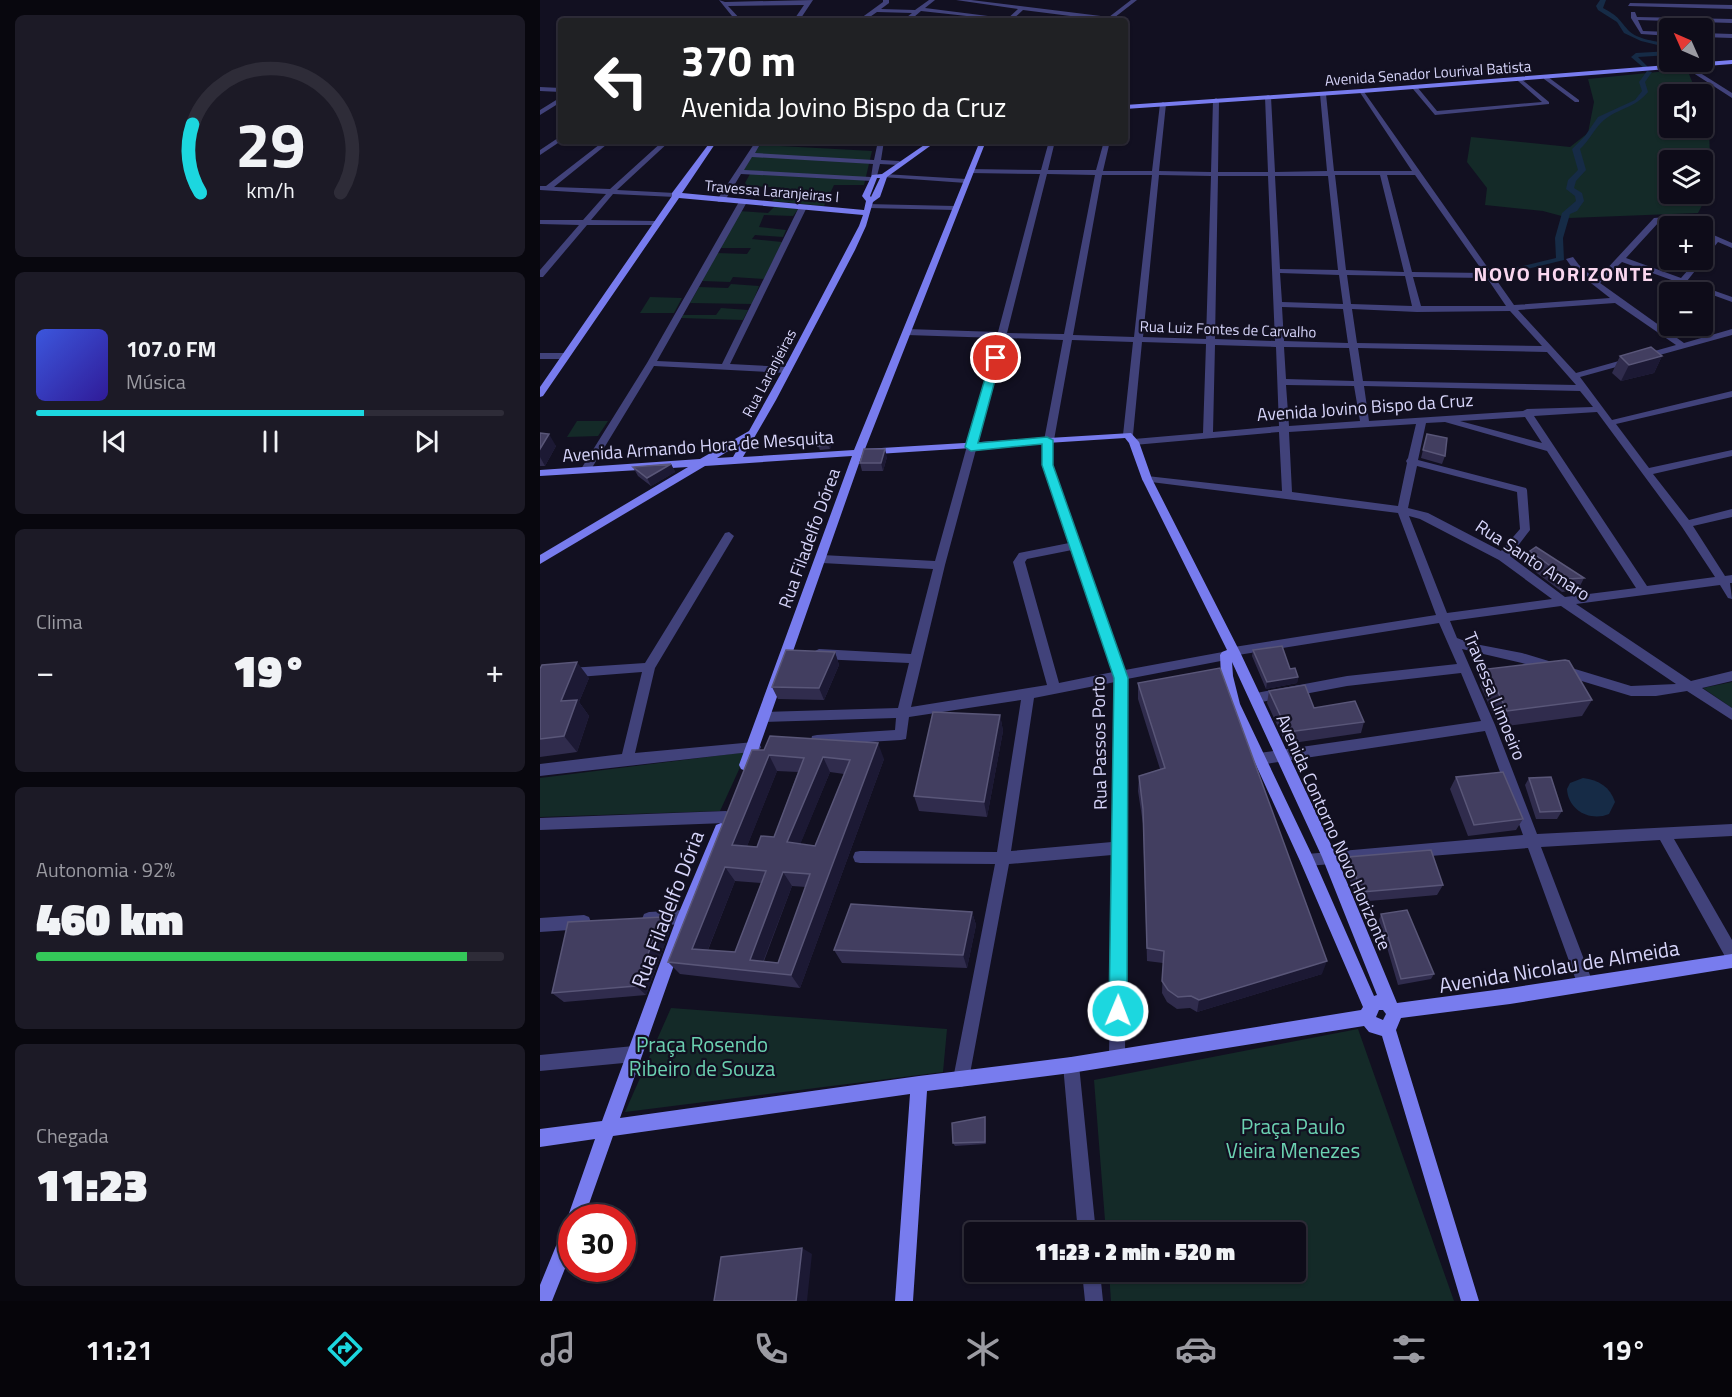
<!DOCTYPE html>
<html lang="pt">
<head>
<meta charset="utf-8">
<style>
  :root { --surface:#0e0c19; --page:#1c1a26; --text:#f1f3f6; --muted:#9b9ba2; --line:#2e2c38; --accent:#1cd7df }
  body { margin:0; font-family:"Titillium Web",sans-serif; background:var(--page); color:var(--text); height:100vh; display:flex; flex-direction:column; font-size:22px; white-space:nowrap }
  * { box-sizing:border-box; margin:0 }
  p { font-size:20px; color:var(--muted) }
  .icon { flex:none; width:33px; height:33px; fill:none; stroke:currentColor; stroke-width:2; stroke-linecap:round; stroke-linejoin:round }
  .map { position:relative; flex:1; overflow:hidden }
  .details { display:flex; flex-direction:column; gap:15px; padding:15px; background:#08070e; width:540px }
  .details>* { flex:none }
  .guide { position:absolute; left:18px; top:18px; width:570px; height:126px; border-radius:6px; box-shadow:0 2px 4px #0004,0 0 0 2px var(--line); background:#202124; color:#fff; overflow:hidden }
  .needle { width:39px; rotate:315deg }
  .controls { position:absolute; left:1119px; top:18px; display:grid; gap:12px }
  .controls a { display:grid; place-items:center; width:54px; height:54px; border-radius:6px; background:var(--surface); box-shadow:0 2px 4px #0004,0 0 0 2px var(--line); font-size:30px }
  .speed { position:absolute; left:18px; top:1204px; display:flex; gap:12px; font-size:30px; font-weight:700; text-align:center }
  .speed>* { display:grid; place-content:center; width:78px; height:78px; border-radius:50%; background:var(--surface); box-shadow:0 2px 4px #0004,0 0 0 2px var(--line); line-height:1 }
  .speed .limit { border:9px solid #d22; background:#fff; color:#111 }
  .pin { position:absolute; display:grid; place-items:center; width:51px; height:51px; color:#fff; margin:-26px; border:3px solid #fff; border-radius:50%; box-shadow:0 2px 6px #0007 }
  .me { position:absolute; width:66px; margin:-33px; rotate:1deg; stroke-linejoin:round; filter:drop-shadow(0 0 4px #0008) }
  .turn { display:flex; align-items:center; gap:21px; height:126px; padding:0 24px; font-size:27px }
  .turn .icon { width:78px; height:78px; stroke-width:2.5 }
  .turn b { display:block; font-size:42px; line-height:51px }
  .big { font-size:45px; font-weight:800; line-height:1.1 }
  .details .widget { flex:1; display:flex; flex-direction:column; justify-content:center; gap:9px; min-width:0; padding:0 21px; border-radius:9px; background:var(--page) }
  .details .dial { align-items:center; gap:0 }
  .dial svg { height:156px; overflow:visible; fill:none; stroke:var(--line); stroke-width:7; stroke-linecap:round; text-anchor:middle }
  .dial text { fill:var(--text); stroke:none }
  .song { display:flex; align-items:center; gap:18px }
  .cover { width:72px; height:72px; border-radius:9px; background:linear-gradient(135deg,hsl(230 70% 55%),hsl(250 70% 35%)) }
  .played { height:6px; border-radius:3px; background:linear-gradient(90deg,var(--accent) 70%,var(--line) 70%) }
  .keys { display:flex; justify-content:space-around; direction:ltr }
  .heat { display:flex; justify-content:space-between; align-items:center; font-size:33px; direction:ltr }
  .charge { height:9px; border-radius:4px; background:linear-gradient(90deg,#34c759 92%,var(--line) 0) }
  .trip { position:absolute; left:424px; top:1222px; width:342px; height:60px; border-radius:6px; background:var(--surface); box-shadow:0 2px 4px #0004,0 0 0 2px var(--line); font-weight:800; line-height:60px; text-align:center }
  .dock { display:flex; height:96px; justify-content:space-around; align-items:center; background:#06050a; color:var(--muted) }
  .dock .icon { width:42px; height:42px }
  .dock .on { color:var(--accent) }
  .dock b { font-size:27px; color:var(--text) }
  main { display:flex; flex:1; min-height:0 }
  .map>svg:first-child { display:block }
</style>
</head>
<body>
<main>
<section class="details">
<div class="widget dial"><svg viewBox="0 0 100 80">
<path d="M14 69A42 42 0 1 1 86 69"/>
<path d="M14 69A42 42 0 0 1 10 34" stroke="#1cd7df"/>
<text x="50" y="56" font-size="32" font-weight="700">29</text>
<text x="50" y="72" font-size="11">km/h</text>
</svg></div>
<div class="widget">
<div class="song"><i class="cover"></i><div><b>107.0 FM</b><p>Música</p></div></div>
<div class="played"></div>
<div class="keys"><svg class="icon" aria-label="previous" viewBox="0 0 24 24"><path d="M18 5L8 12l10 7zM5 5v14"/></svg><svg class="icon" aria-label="pause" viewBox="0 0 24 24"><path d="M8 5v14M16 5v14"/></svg><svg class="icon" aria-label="next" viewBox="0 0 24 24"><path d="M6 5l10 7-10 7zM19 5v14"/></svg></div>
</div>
<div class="widget"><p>Clima</p>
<div class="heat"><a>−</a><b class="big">19°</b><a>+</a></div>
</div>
<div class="widget"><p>Autonomia · 92%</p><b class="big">460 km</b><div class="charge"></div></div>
<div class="widget"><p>Chegada</p><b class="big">11:23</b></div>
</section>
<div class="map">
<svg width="1192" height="1301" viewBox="0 0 1192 1301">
  <rect width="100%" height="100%" fill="#121021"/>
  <path fill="#142a28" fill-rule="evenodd" d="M1147,69L1157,94H1130V128H1162L1163,110L1169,129L1171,188L1158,213L1029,218L1003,211L945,205L947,188L927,162L931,137L1030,147L1048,133L1054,102L1048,79ZM1130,160H1162V194H1130Z
    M220,145L332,151L324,185H294L284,206L232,201L245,188L208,186L205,183L211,172L202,171Z
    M235,206L259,208L253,216L224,215L219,227L246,230L243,237L215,235L212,239L242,242L224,279L193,277L190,282L162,281L177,253L207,254L211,248H180L199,211L228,213Z
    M191,284L219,286L212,304L150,303L159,287L188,288Z
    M110,297L142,298L134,313H100Z
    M181,308L208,310L203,320L141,318L143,315H176Z
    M37,421H68L58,436L27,437Z
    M1192,682V708L1163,688Z
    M207,752L180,811L0,817V778Z
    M131,1008L407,1029L403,1072L85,1112Z
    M818,1029L914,1301H571L569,1272H756V1233H566L554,1080Z"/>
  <path fill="#162b46" d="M1043,778C1059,780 1070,787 1075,802L1069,814C1050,822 1028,810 1027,789L1030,783Z"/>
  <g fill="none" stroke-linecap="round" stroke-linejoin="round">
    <path fill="#162b46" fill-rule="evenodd" d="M1060,0H1066L1063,8C1078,16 1078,18 1088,30C1097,40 1117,41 1130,44V48L1101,41L1084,33L1077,22L1058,10L1056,6Z
      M1130,51V55L1098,57L1108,67L1105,69L1091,57L1096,53Z
      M1107,71L1112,72L1105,82L1108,92C1095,108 1079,108 1064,120C1056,126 1049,141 1040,149L1046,170L1036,181L1034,188L1042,193L1044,201L1037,211L1030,214L1023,238L1024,260L967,274V270L1016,258L1015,238L1022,213L1036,201L1035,196L1026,189L1028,180L1038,170L1032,149L1045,136L1058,117L1095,100L1102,91L1099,82Z"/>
    <path fill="#41427a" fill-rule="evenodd" d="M179,0L185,2L273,0L259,21H253L264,5L188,6L202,21H196Z
      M343,0H349V3L341,9L375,10L389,0H395L385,8L448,16L445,18L381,11L374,17L403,21H362L372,13L337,12L324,21H317L343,2Z
      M416,0H431L569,17L591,0H597L570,21L483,10L471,21H465L478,9Z
      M1090,3L1192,5V9L1088,6Z
      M1091,12H1095L1097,17L1192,19V23L1098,20L1103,31L1130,32V36L1101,34L1091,18Z
      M1162,33L1192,34V38L1162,37Z
      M1146,64L1192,93V98L1144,67Z
      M1004,77H1008L1039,100V102H1035L1004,79Z
      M980,78L1009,102V104L895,115L873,89L878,88L897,111L1002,102L978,81Z
      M0,87L21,88V92L0,91Z
      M822,89L974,305L1070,298L1033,269L1026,259L1033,257L1039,265L1055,279L1063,273L1114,218L1126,217L1152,226C1141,227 1131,221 1119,222L1086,258L1141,278L1157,260H1162V251L1172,240L1162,235V230L1192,243V248L1178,242L1147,281L1192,297V302L1082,262L1060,283L1144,343L1192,329V335L1040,377L1072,420L1192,391V397L1076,424L1109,468L1192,450V456L1113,474L1149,520L1192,509V517L1153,526L1185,576L1192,575V583H1190L1192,599L1188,598L1180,585L1036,604L1151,681L1192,671V681L1162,688L1192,708V720L1147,691L1116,696H1091L982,663L922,649L955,725L997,834L1192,824V836L1134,839L1192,940V962L1187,960L1120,840L1001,847L1053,983L1050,988L1045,991L1040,988L1037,983L988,848L767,866L762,865L760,860L762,855L767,854L983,835L945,731L719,765L714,763L712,759L714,755L719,753L941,721L921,673L807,686L716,703L712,702L710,698L712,694L716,693L807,676L917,664L899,623L692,656L686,660L587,679L585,1057L583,1063L577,1065L571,1063L569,1057L572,855L469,864L429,1079L427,1085L421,1087L415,1085L413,1079L455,864L320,863L315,862L313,857L315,852L320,851L457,852L481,700L369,717L366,739L361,740L277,745L272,744L271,740L272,736L277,735L355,730L356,718L223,722L219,721L217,717L219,713L223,712L358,708L369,663L279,659L275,657L273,654L275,651L279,649L371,654L393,569L282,563L276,559L282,555L395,561L457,338L367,335L363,332L367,329L458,332L500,174L430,173L427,171L430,169L501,170L509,141H515L508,170H556L564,141H570L563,171H612L620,104L623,102L626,104L619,171L671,172L673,100L676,98L679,100L678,172H728L725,97L728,95L731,97L735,172L787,171L780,94L783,92L786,94L794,171H872L819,91ZM507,174L555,175L524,334L467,333ZM562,175H612L594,337L533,335ZM619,175L671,176L666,339L603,337ZM795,175H840L864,272L806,270ZM847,175H875L944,273L872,272ZM678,176H728L735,341L675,339ZM735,176H788L798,270L740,269ZM740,273L799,275L803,304L742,302ZM807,275L865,276L872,306L811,304ZM873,277L947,278L966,306H881ZM1075,303L1136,345L1036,373L978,310ZM742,307L803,309L808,343L744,341ZM812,309L877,312L970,311L1002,346L817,343ZM466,338L523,340L502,451L503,465L529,543L479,553L473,562L507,685L371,707L405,565ZM532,340L593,342L583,435L588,438L593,435L602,342L666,344L663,433L594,439L589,442L594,445L739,432L742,491L607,476L602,479L603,481L858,513L896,615L694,647L688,651L585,670L513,465L512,451ZM675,345L736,347L739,426L673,432ZM744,347L809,348L814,381L746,379ZM818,348L1007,352L1036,385L823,381ZM746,385L814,386L820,421L749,426ZM824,386L1040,391L1053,407L987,409L983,411L829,421ZM1057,412L1142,527L1175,577L1107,586L994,416ZM985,417L1002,443L920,421ZM905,422L1007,451L1096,588L1025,597L970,556L990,530L987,490L986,488L878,460L886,423ZM876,424L868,458L866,461L867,463L858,506L752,492L749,432ZM877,466L977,492L980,529L961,551L888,513L868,508ZM869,516L880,519L959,560L1012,599L907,613ZM532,550L573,672L519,683L485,562L487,559ZM1021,606L1136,684L1091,686L982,653L930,643L917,638L910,621ZM575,682L572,842L471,851L494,698Z
      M21,97V102L0,115V110Z
      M21,136V141L0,155V150Z
      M64,141H71L14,187L70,189L123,141H130L77,190L135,193L139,195L135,197L73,194L51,220L116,221L120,223L116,225H47L3,277H0V270L39,225L0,224V220H43L66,194L0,190V186H6Z
      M216,141H222L215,153L334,160L338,141H344L341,160L359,161L362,163L359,165L340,164L337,176L332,181L201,174L184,202H178L177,200ZM212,157L333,164L331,177L204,170Z
      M344,174L426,179L430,181L426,183L342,177L341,176Z
      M200,200L207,202L117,361L182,364L259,207L263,205L267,207L190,364L247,367L252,370L247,373L114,366L50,471H42L41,469L107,363Z
      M326,204L415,206L419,208L415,210L329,208H326Z
      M0,353H26L30,356L26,359H0Z
      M189,532L194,536L115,668L95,753L214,742L219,743L221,747L219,751L0,776V764L82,754L102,672L0,680V670L105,663L185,533Z
      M186,811L191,813L193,817L191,821L186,823L0,830V818Z
      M144,910L149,912L151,917L149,922L144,924L109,926L104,924L102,919L104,914L109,912Z
      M44,915L49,917L51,922L49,927L44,929L0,932V918Z
      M94,1046L100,1048L102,1054L100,1060L94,1062L0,1071V1055Z
      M531,1057L537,1059L539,1065L556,1233H538L523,1065L525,1059Z
      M542,1272H560L563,1301H545Z"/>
    <path fill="#787cee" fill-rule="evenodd" d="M1192,60V64L822,93L585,109V105L822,89Z
      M171,141H177L142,193L324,210L326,201L322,196L332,175L342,174L390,141H397L347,177L340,197L333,202L326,226L315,250L236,400L203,457L314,450L440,141H446L325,449L591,433L599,442L612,479L700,652L794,851L857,1003L970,988L1192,954V968L970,1004L861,1018L856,1030L939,1301H921L842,1036L829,1032L824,1026L531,1073L387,1091L373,1301H355L370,1094L73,1136L44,1218H32V1251L12,1301H0V1285L27,1219L55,1139L0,1147V1129L62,1121L137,917L176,825L181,823L186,825L188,829L151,917L80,1118L379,1076L531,1057L821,1010L823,1007L760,861L688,704L681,676L680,655L682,652L687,650L602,479L589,443L585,438L322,455L213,765L211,769L206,771L201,769L199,765L312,456L165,466L0,564V555L148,467L0,476V470L160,459L209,431L249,359L319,226L323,215L139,198L3,396L0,397V387L132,196V193ZM337,178H340L331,197L330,196ZM201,443L193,457L177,458ZM692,662L782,857L837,995L834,996L772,855L700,704L693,676ZM839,1010H843L846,1014L843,1020L836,1017Z"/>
  </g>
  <path fill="#302c4d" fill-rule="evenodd" d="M1080,356H1122L1114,373L1081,381L1072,373Z
    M0,433L16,446L5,466H0Z
    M887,434L905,456L902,464L881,458Z
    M292,436L293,441L290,449L280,450L278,446Z
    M347,457L343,471H322L320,463Z
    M131,464L135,472L111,486L98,476L93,467Z
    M990,551L1044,578L1038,590L1022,592L985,564Z
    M713,650L750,669L758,677L757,683L726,689L712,656Z
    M295,652L299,665L284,700L238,699L232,687Z
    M0,669L49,678L39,702L49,716L37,752L0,757Z
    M947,669L1052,700L1042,716L959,727L940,685Z
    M598,683L782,974L657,1012L650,1008L637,1009L627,1002L622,993L623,963L607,961L603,824L598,791L599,776L620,769L598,699Z
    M729,691L774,708L824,722L821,733L746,744L727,703Z
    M460,715L463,731L447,817L379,811L374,796Z
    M212,750L344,759L260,988L140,974L128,962ZM237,771L258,772L234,837L217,847L207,846ZM290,772L304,774L275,846L260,844ZM195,881L221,883L195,952L168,950ZM252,886L266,887L238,963L224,961Z
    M916,777L983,819L976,830L928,836L910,789Z
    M989,778L1022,811L1017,819H996L985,785Z
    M808,857L903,885L897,895L818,902L805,868Z
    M432,912L436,925L427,968L302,963L294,950Z
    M841,914L894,974L891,979L858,985L839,920Z
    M131,927L106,995L24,1002L12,993Z
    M445,1117L446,1120V1144L415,1146L413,1143Z"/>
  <path fill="#1c1934" d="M1122,356L1114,373L1081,381L1089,365Z
    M9,434L16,446L5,466L0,457V449Z
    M292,436L293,441L290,449L288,445Z
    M345,449L347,457L343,471L341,463Z
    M131,464L135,472L111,486L107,478Z
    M295,652L299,665L284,700L279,688Z
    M37,662L49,678L39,702L49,716L37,752L24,736L21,701Z
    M758,677L757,683L726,689L727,682Z
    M460,715L463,731L447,817L444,802Z
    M338,743L344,759L260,988L251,975Z
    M229,755L237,771L202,859L192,845Z
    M283,757L290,772L255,857L247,842Z
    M185,867L195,881L163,962L152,949Z
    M243,872L252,886L219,972L210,960Z
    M432,912L436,925L427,968L423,955Z
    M122,917L131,927L106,995L96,986Z
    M787,961L782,974L657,1012L659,1000Z
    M445,1117L446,1120V1144L445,1142Z
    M262,1248L272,1254L267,1301H256Z"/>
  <path fill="#423e60" stroke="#595678" stroke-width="1.5" fill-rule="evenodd" d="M1111,347L1122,356L1089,365L1080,356Z
    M0,433L9,434L0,449Z
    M887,434L907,438L905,456L883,450Z
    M282,436H292L288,445L278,446Z
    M324,449H345L341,463H320Z
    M131,464L107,478L93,467Z
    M996,547L1044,578L1028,579L990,551Z
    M742,646L750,669L755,668L758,677L727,682L713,650Z
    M246,650L295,652L279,688L232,687Z
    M1025,660L1029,661L1052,700L967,711L947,669Z
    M37,662L21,701L37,700L24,736L0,739V669L2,665Z
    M680,668L787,961L659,1000L651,996L638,997L628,990L622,981L624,951L607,948L603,809L599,776L625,768L598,683Z
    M765,685L774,708L815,701L824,722L748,732L729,691Z
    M393,712L460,715L444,802L374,796Z
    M230,736L338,743L251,975L128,962L212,750H224ZM229,755L264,758L234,837L221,836L217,847L192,845ZM283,757L310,760L275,846L247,842ZM185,867L226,871L195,952L152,949ZM243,872L270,874L238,963L210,960Z
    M963,772L983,819L934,825L916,777Z
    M1011,777L1022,811L1000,812L989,778Z
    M891,850L903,885L822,892L808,857Z
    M311,904L432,912L423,955L294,950Z
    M867,910L894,974L861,979L841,914Z
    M122,917L96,986L12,993L28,922Z
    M445,1117V1142L413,1143L412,1123Z
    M262,1248L256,1301H174L181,1257Z"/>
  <path fill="#1cd7df" stroke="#128c91" stroke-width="1.5" d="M456,355L461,358L438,443L507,437L513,440V465L588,678L587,1011L584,1017L578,1020L571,1017L569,1011L574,678L502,465V444L431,451L425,447L451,358Z"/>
  <g text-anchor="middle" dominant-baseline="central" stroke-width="4.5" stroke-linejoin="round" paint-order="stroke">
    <g font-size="15" fill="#d7d5fa" stroke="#121021">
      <text transform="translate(888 73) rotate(-4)">Avenida Senador Lourival Batista</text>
      <text transform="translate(232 191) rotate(5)">Travessa Laranjeiras I</text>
      <text transform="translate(688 329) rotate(2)">Rua Luiz Fontes de Carvalho</text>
      <text transform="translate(229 373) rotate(-62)">Rua Laranjeiras</text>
    </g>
    <g font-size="18" fill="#d7d5fa" stroke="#121021">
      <text transform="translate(825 407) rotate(-4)">Avenida Jovino Bispo da Cruz</text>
      <text transform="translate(158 446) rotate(-4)">Avenida Armando Hora de Mesquita</text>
      <text transform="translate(269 538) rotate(-70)">Rua Filadelfo Dórea</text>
      <text transform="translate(993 560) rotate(33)">Rua Santo Amaro</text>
      <text transform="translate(955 696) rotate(68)">Travessa Limoeiro</text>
      <text transform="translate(559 743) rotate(-91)">Rua Passos Porto</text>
      <text transform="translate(794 832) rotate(66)">Avenida Contorno Novo Horizonte</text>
    </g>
    <g font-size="20" font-weight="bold" letter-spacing="1.5" fill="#fad7ef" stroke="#121021">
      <text x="1024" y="273">NOVO HORIZONTE</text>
    </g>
    <g font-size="21" fill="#d7d5fa" stroke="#121021">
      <text transform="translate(127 909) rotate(-69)">Rua Filadelfo Dória</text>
      <text transform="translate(1019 966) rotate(-9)">Avenida Nicolau de Almeida</text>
    </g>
    <g font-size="21" fill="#6bd1b1" stroke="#121021">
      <text x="162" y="1044">Praça Rosendo<tspan x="162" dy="24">Ribeiro de Souza</tspan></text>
      <text x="753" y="1126">Praça Paulo<tspan x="753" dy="24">Vieira Menezes</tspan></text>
    </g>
  </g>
</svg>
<div class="controls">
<a><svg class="needle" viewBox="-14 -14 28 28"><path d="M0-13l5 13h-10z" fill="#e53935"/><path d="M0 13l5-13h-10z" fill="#9b9ba2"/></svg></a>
<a><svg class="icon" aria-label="sound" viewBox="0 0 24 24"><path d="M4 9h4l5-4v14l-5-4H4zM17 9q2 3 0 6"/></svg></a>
<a><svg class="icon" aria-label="layers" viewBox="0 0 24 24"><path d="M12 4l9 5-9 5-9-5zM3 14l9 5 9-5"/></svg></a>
<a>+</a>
<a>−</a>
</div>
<div class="speed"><div class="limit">30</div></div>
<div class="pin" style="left:456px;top:358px;background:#d93025"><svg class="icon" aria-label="arrive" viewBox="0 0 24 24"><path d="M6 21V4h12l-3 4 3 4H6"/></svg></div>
<svg class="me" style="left:578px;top:1011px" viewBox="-20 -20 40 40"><circle r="17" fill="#1cd7df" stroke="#fff" stroke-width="3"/><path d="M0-11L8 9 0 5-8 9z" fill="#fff"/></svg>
<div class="trip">11:23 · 2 min · 520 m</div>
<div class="guide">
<div class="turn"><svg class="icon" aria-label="left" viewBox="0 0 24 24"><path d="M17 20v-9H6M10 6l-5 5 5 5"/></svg><div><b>370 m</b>Avenida Jovino Bispo da Cruz</div></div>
</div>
</div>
</main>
<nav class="dock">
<b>11:21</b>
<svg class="icon on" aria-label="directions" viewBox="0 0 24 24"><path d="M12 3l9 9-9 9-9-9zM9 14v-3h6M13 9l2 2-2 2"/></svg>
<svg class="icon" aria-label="music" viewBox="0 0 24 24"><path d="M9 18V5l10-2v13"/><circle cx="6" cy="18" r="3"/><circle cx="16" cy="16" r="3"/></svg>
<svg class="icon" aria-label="phone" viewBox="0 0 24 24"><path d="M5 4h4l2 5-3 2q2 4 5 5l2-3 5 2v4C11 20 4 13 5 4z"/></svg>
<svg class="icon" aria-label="climate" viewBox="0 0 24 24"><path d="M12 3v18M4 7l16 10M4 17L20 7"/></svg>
<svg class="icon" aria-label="car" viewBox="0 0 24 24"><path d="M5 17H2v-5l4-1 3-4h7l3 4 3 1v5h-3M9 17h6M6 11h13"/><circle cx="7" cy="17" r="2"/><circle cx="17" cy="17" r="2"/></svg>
<svg class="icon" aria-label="filters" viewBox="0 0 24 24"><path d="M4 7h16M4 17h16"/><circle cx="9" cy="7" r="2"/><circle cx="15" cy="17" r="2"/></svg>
<b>19°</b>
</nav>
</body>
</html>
